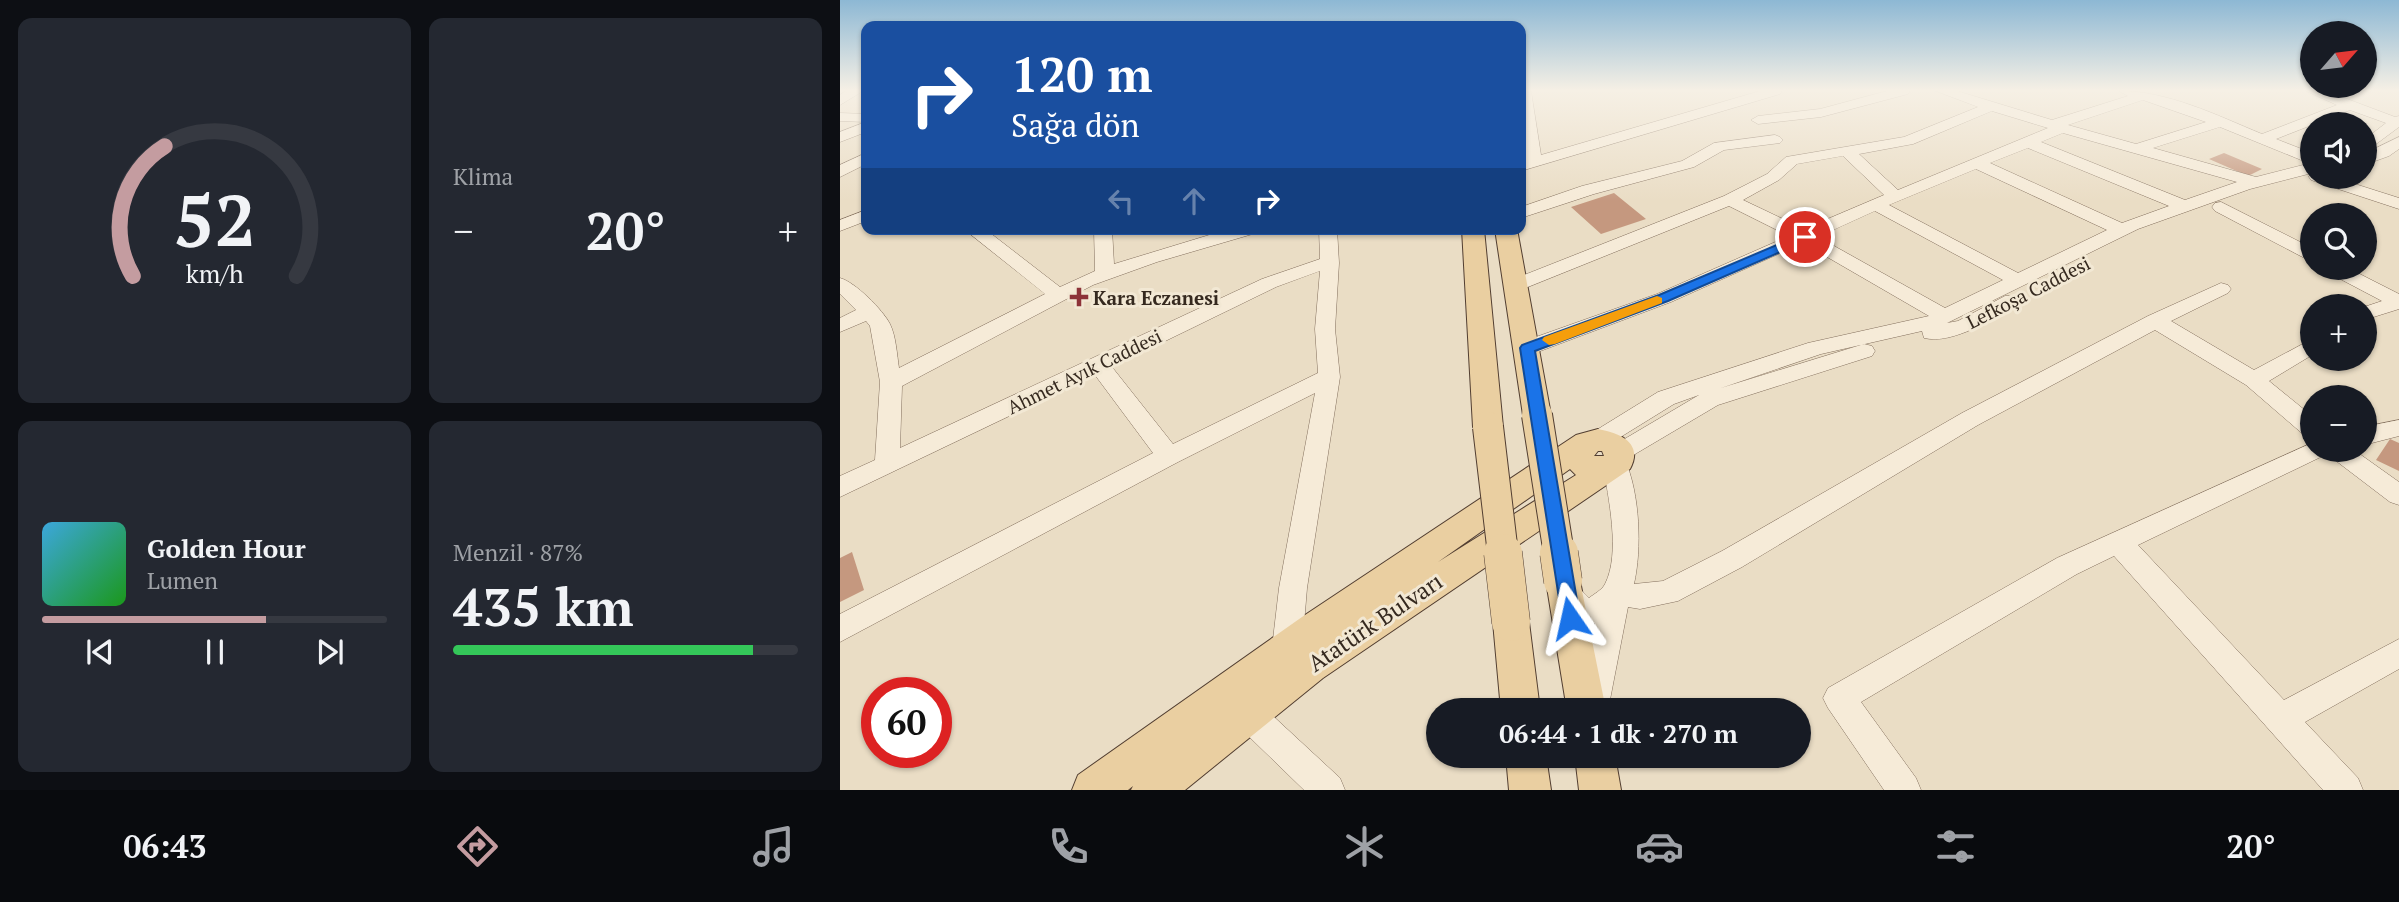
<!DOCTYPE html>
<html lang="tr">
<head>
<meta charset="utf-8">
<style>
  :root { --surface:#171b24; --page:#242831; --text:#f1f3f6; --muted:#9ea1a6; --line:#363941; --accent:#c49ca0 }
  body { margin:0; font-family:"PT Serif",serif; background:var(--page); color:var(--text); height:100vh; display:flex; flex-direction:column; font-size:26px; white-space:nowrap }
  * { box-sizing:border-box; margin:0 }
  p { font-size:23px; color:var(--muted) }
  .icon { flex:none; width:38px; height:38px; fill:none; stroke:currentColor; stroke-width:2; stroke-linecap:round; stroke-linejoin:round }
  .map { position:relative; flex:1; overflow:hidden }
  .drawer { display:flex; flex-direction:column; gap:18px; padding:18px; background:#0d0f14; width:840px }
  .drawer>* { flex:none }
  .banner { position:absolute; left:21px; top:21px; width:665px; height:214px; border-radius:14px; box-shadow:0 2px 5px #0004; background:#1a4fa0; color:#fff; overflow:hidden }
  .needle { width:46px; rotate:62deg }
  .controls { position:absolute; left:1460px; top:21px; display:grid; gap:14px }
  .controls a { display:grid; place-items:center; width:77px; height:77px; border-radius:50%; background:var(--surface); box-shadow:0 2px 5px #0004; font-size:35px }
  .speed { position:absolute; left:21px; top:677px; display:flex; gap:14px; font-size:35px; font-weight:700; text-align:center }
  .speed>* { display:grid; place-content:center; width:91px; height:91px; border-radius:50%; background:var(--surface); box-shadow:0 2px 5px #0004; line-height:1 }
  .speed .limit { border:10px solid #d22; background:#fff; color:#111 }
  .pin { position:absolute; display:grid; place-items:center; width:60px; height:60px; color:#fff; margin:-30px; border:4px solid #fff; border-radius:50%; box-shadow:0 2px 7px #0007 }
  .me { position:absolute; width:77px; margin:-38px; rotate:349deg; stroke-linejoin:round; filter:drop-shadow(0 0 5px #0008) }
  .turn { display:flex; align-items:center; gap:24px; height:147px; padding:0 35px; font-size:32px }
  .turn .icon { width:91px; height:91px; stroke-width:2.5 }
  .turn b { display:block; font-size:49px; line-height:60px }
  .lanes { display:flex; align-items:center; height:66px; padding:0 35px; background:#0003; justify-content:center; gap:35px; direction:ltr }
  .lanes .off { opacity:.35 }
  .big { font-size:52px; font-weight:600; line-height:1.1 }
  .drawer .card { flex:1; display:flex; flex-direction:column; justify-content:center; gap:10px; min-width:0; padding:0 24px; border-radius:14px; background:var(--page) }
  .drawer .dial { align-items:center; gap:0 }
  .dial svg { height:182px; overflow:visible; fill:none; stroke:var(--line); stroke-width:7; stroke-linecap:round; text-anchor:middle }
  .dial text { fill:var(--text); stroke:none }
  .song { display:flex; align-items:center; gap:21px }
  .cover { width:84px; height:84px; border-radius:10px; background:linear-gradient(135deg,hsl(200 70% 55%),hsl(120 70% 35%)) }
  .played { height:7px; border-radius:4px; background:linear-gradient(90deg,var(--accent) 65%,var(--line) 65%) }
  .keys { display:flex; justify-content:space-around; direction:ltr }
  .heat { display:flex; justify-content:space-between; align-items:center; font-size:38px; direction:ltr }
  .charge { height:10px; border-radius:5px; background:linear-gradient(90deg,#34c759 87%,var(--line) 0) }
  .drawer .tiles { flex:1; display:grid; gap:18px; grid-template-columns:repeat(2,1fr) }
  .trip { position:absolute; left:586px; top:698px; width:385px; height:70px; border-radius:35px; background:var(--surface); box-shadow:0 2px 5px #0004; font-weight:600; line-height:70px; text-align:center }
  .menu { display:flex; height:112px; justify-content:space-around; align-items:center; background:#090b0e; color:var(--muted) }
  .menu .icon { width:49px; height:49px }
  .menu .selected { color:var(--accent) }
  .menu b { font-size:32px; color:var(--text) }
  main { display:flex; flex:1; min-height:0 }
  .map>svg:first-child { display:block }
</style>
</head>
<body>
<main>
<section class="drawer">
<div class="tiles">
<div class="card dial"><svg viewBox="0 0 100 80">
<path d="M14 69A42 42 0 1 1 86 69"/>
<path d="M14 69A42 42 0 0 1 28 12" stroke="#c49ca0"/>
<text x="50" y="56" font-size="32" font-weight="700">52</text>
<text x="50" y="72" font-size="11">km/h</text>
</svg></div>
<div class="card"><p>Klima</p>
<div class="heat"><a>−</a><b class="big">20°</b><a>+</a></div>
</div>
<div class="card">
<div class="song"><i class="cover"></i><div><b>Golden Hour</b><p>Lumen</p></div></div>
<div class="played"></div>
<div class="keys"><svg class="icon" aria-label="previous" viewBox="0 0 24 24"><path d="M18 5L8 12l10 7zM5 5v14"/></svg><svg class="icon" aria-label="pause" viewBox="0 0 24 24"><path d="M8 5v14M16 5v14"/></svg><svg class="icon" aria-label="next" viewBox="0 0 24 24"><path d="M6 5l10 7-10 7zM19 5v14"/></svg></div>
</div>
<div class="card"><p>Menzil · 87%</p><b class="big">435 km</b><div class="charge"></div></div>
</div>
</section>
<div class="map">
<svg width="1559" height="790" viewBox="0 0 1559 790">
  <rect width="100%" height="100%" fill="#eaddc5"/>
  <path fill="#c5987f" d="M1384,153L1422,169L1408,176L1369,159Z
    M774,193L806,219L761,234L731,207Z
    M1550,439L1559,443V471L1536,460Z
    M12,552L24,590L0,602V558Z"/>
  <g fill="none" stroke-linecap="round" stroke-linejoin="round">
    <defs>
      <path id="minor" d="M6,91H23L0,105V95Z
        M681,91H691L701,155L920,91H942L940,94L681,171V161L686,160L681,121Z
        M1047,91H1070L1068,94L981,117L918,124L911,120L918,116L980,109Z
        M1096,91H1117L1212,120L1288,96L1279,91C1328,91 1376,115 1422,134L1497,105L1466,91H1486L1555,117L1559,116V127L1524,153V140L1546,123L1510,110L1436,139L1472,153V173L1410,189L1298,229L1107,323L1118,321L1165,296H1179L1182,300L1179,304C1154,318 1113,345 1084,338L1082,331L981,354L881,388L1024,344L1032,346L1035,351L1032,356L878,405L785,460C800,494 802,549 794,584L823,581L882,551L1122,413L1308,316L1381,283L1388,285L1391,289L1388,293L1331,321L1414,370L1472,339V355L1429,381L1472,416V437L1464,435L1406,385L1315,330L1138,425L902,567L838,601L800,609L788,607L768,710H736L755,623C734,625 721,613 712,594L716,585C732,580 738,587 749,598C754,594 762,590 765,584C781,553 768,497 763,464L770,456L768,453L771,447L859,395L834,404L766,446L758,449L750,446L746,440L750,434L818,392L968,343L1089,316L963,243L831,302L695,353H679L676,348L679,343L817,294L949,236L889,206L683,289L676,291L666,285L669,281L884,196L927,174L946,157L1064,137L1138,107ZM1303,100L1366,122L1296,144L1228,125ZM1152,111L1208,128L1058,190L1019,154L1073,144ZM1380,127L1466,162L1471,163L1416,177L1313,148ZM1223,133L1397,182L1345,200L1201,142ZM1188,148L1329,206L1282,223L1150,163ZM1003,156L1044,195L964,229L903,200L939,180L957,164ZM1136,169L1267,230L1178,273L1049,205ZM1035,211L1163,280L1105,308L978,237Z
        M0,113L26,114V122L0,121Z
        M26,122V132L0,142V132Z
        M935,135L940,137L943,140L940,143L884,150L854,167L754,194L681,218V207L742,186L842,161L874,143Z
        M1559,137V149L1549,156L1524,165V154Z
        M26,153V164L0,177V165Z
        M1472,173V177H1493L1559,198V209L1471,180L1469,177Z
        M1381,202L1472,248V262L1375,211L1372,207L1375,203Z
        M26,210V221L0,231V220Z
        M124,229H145L220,287L255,271L254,229H272L274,264L389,229H419L416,233L317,262L253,285L62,386L60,448L422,279L480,259L479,229H497L499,263L495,329L500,377L467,588L462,648L458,658L447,661L436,658L432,648L439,588L475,393L338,462L0,642V614L313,453L255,375L0,497V476L35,460L40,382L30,326L26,321L0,332V318L16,310L0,294V278C15,282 43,310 50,324C56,336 57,355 59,368L205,294ZM480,271L475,329L478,373L333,444L272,367L436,287Z
        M1485,268H1508L1559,294V309L1524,320V307L1542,301L1487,272Z
        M1559,420V436L1524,445V427Z
        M1472,443V450H1514L1559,482V505L1550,502L1487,454L1298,545L1444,700L1559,639V669L1465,722L1518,778L1523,790H1483L1274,556L1237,574L1021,702L1076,778L1081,790H1044L988,708L983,698L988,688L1217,558Z
        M408,699L419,703L500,778L505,790H464L397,725L392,714L397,703Z"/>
      <path id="major" d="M622,229H644L663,427L658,434L648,437L638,434L633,427Z
        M655,229H677L711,415L707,422L697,425L687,422L683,415Z
        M758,429C780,433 804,443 790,469L483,678L345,790H291L293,786L288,790H232L238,775L462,617L736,435ZM758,451H762L764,456H754ZM730,469L736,475L598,562Z
        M723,566L735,571L740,581L766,710H727L706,581L711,571Z
        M671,606L684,611L689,622L700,710H661L653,622L658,611Z
        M666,756H706L711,790H669Z
        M735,756H775L781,790H739Z"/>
    </defs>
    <use href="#minor" stroke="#836f5d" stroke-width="1"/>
    <use href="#major" stroke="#523e31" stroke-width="2"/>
    <use href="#minor" fill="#f6ebd8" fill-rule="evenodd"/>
    <use href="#major" fill="#eacfa1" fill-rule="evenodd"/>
    <defs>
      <path id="major-bridge-far1" d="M697,415L719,554
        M648,427L663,554"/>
      <path id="major-bridge" d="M663,553L671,622
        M719,553L723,581"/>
    </defs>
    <use href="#major-bridge-far1" stroke="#523e31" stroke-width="32" stroke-linecap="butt"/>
    <use href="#major-bridge" stroke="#523e31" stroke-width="39" stroke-linecap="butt"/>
    <use href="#major-bridge-far1" stroke="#eacfa1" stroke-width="30"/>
    <use href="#major-bridge" stroke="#eacfa1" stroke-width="38"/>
  </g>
  <linearGradient id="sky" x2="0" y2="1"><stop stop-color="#8db8d4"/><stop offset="0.45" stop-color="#f6f0e5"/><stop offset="1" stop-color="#f6f0e5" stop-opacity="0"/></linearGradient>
  <rect width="1559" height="201" fill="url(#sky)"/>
  <path fill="#1a73e8" stroke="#114b97" stroke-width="2" d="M965,233L970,234V239L828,301L695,351L740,618L737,624L730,626L723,624L680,348L682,345L819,295Z"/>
  <path fill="#f59e0b" d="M817,296L822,298V303L715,344L709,345L702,340L704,337Z"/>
  <path fill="#8d3238" stroke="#f2e8d4" stroke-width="2.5" d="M235.5 286.5h7v7h7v7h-7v7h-7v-7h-7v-7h7z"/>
  <g text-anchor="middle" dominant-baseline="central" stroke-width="6" stroke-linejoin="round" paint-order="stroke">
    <g font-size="19" fill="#35291f" stroke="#f2e8d4">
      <text transform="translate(1188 292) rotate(-27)">Lefkoşa Caddesi</text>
      <text transform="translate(244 371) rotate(-26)">Ahmet Ayık Caddesi</text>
    </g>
    <g font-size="19" font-weight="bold" fill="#35291f" stroke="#f2e8d4" text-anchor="start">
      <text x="253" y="297">Kara Eczanesi</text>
    </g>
    <g font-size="23" fill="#35291f" stroke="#f2e8d4">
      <text transform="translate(535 622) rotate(-34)">Atatürk Bulvarı</text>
    </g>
  </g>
</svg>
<div class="controls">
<a><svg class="needle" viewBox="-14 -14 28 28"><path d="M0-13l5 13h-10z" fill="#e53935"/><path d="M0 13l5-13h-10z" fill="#9ea1a6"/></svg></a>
<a><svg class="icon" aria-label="sound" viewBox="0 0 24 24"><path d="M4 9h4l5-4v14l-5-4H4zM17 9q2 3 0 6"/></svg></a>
<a><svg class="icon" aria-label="search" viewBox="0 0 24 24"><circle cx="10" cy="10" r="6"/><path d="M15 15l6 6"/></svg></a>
<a>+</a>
<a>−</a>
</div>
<div class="speed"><div class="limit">60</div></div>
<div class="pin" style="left:965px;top:237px;background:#d93025"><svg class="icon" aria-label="arrive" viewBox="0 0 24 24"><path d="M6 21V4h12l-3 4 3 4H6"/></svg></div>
<svg class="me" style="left:730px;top:618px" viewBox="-20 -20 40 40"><path d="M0-17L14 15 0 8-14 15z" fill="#1a73e8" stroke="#fff" stroke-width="4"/></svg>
<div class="trip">06:44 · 1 dk · 270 m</div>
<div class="banner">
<div class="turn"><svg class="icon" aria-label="right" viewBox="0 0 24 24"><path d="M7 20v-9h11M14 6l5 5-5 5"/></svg><div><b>120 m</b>Sağa dön</div></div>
<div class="lanes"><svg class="icon off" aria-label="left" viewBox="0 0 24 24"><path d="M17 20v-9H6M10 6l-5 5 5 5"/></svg><svg class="icon off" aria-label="ahead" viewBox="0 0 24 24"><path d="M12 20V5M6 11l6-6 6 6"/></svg><svg class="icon" aria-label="right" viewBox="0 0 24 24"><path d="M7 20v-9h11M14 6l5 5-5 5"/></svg></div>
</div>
</div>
</main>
<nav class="menu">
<b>06:43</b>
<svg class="icon selected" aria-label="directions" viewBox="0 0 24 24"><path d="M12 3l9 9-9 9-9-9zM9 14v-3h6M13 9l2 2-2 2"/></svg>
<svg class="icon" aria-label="music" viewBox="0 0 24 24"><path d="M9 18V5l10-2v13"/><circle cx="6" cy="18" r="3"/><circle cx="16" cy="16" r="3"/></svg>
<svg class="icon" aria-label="phone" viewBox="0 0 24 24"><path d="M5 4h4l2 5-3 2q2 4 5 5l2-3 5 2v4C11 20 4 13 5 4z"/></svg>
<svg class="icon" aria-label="climate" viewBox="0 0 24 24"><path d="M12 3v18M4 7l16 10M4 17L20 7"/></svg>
<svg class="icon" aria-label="car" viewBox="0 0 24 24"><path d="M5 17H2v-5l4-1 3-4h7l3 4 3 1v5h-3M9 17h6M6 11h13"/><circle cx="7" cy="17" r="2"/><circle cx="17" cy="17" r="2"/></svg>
<svg class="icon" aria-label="filters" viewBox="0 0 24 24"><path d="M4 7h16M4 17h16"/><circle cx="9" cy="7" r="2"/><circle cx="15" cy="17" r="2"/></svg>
<b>20°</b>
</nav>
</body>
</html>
